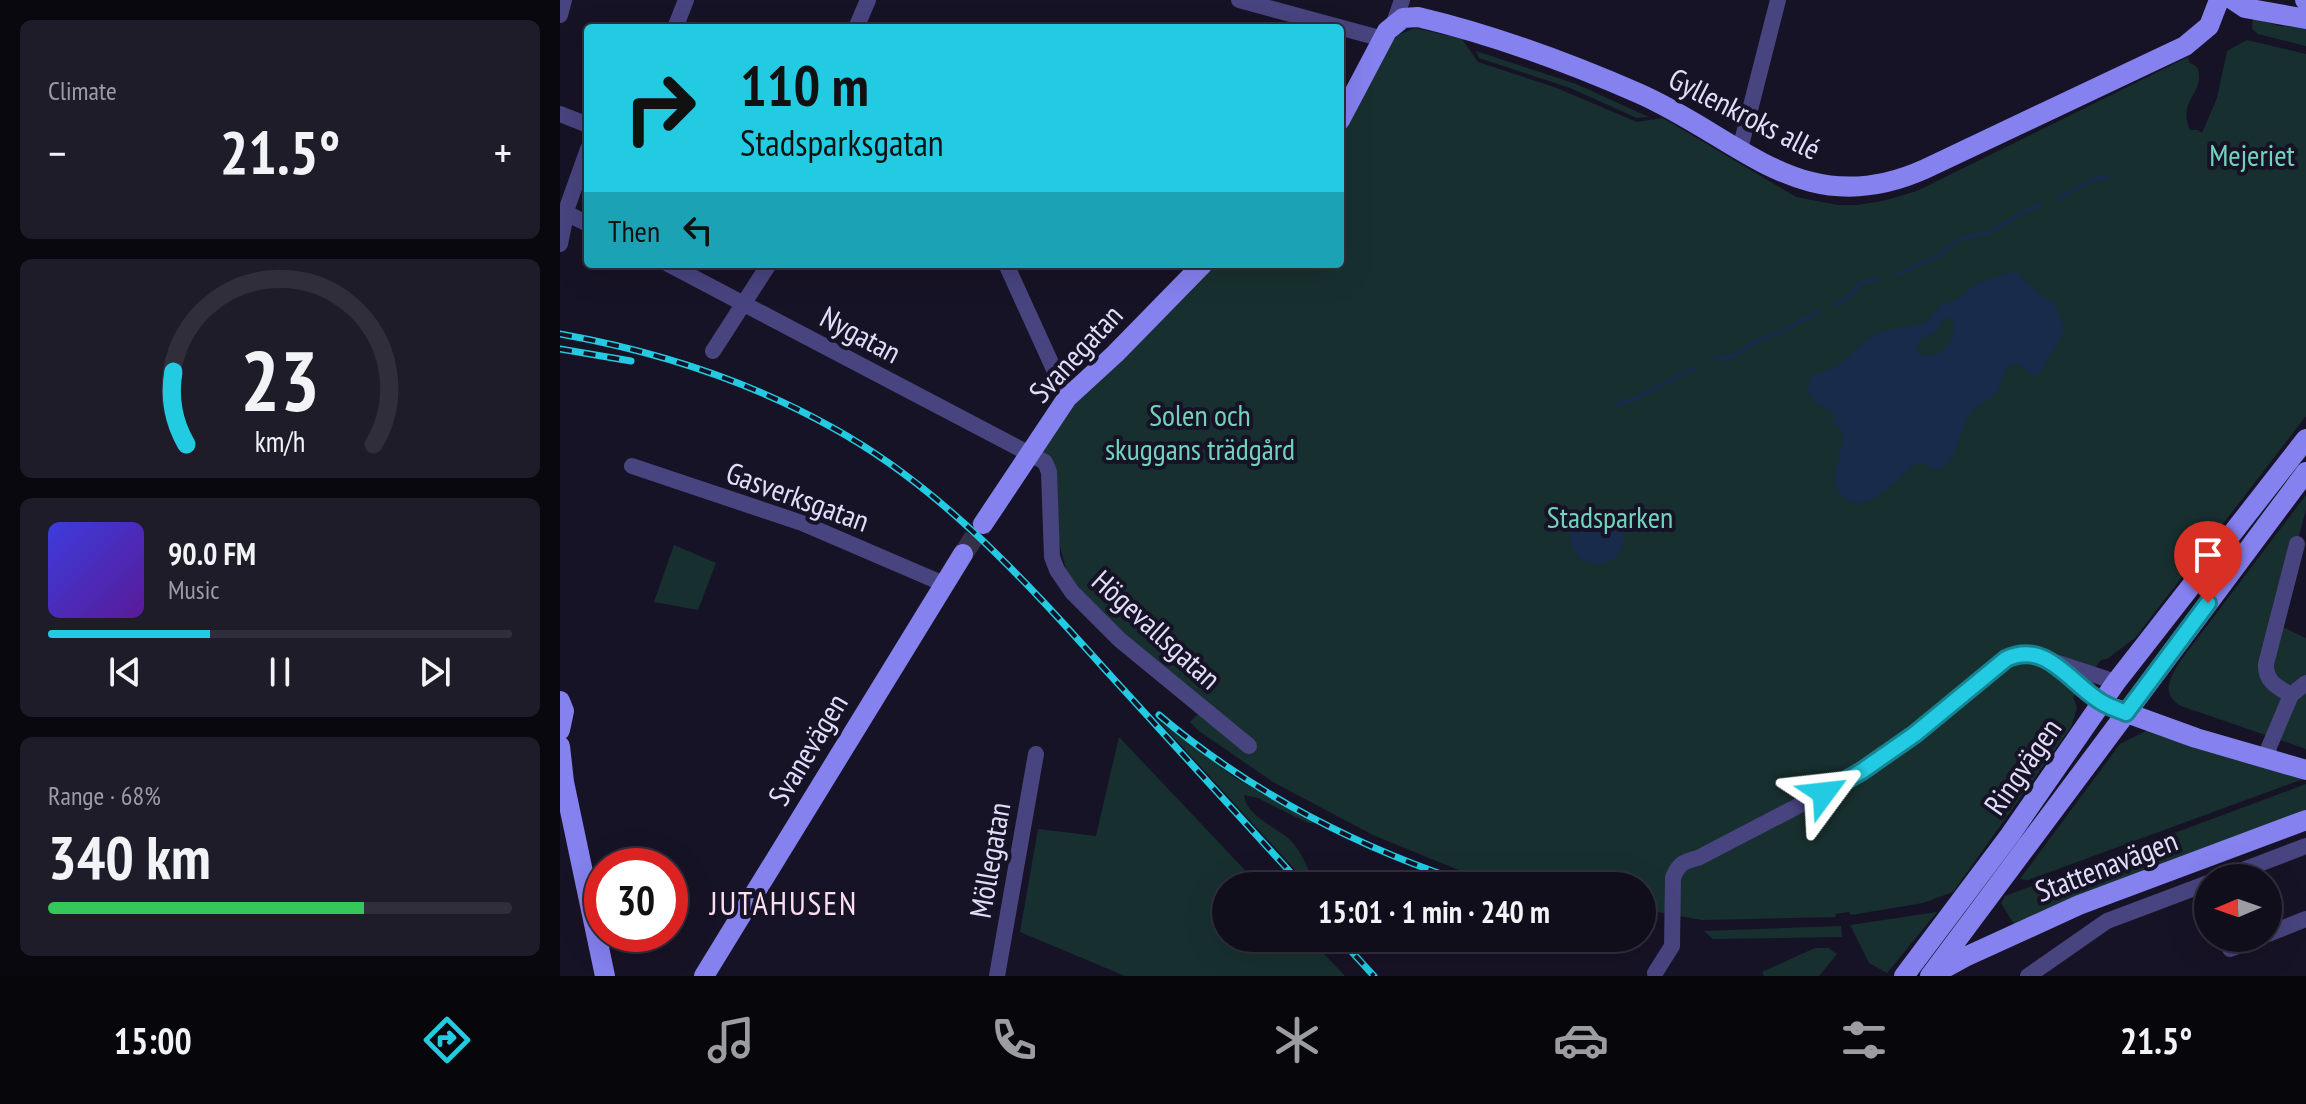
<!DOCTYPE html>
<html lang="en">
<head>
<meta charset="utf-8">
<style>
  :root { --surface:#110e1c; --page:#1e1c29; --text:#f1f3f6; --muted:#9c9ca3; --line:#302e3b; --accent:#22cbe2 }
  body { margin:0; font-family:"PT Sans Narrow",sans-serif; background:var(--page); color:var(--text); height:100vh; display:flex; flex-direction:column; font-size:30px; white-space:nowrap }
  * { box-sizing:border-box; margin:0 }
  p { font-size:26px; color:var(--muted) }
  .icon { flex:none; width:44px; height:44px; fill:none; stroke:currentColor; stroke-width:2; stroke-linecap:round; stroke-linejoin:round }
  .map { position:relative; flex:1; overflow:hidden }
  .sheet { display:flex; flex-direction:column; gap:20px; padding:20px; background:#09080f; width:560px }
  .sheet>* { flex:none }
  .banner { position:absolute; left:24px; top:24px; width:760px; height:244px; border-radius:8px; box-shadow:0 8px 32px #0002,0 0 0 2px var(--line); background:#22cbe2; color:#111; overflow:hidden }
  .needle { width:52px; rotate:268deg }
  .buttons { position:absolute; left:1634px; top:864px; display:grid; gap:16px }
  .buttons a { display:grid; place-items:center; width:88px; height:88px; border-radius:50%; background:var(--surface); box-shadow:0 8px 32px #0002,0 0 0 2px var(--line); font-size:40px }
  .speed { position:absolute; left:24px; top:848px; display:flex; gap:16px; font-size:40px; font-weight:700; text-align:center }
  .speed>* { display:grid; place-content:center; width:104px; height:104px; border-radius:50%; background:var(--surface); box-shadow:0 8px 32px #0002,0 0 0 2px var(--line); line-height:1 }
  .speed .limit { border:12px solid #d22; background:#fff; color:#111 }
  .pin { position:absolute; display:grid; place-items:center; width:68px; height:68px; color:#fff; margin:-82px -34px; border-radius:50% 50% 50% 0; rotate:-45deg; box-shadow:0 0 8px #0007 }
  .pin .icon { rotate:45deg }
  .me { position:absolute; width:88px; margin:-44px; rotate:60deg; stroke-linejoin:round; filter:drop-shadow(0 0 6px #0008) }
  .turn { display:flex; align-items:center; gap:28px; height:168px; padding:0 24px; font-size:36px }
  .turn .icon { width:104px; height:104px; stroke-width:2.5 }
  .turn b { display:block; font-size:56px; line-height:68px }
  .then { display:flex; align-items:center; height:76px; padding:0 24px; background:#0003; gap:16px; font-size:30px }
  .big { font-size:60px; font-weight:700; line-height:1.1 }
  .sheet .tile { flex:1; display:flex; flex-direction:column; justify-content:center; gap:12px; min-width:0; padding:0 28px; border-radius:12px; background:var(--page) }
  .sheet .dial { align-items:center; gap:0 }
  .dial svg { height:208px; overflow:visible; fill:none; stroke:var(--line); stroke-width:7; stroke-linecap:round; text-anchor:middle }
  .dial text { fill:var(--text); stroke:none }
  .song { display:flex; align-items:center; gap:24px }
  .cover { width:96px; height:96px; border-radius:12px; background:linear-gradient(135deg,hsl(240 70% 55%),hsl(270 70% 35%)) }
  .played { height:8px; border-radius:4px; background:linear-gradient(90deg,var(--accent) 35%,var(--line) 35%) }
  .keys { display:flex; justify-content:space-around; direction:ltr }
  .heat { display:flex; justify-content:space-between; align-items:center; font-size:44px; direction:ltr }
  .charge { height:12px; border-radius:6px; background:linear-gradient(90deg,#34c759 68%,var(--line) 0) }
  .trip { position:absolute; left:652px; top:872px; width:444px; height:80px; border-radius:40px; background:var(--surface); box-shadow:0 8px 32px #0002,0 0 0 2px var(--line); font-weight:700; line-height:80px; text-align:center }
  .menu { display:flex; height:128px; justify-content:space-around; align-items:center; background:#07060b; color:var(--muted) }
  .menu .icon { width:56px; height:56px }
  .menu .on { color:var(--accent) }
  .menu b { font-size:36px; color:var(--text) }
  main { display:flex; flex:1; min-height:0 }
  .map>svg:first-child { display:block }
</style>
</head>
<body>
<main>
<section class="sheet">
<div class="tile"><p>Climate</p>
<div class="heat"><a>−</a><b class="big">21.5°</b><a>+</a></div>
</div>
<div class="tile dial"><svg viewBox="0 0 100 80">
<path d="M14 69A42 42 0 1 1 86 69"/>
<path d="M14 69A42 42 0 0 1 9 41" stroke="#22cbe2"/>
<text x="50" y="56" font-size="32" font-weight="700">23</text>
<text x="50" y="72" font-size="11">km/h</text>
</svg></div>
<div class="tile">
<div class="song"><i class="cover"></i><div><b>90.0 FM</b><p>Music</p></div></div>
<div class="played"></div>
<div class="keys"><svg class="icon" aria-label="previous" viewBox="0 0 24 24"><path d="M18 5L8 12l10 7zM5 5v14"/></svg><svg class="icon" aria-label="pause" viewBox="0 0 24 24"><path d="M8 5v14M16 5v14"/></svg><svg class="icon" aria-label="next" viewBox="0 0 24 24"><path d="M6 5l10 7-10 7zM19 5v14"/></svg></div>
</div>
<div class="tile"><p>Range · 68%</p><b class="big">340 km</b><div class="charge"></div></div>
</section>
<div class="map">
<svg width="1746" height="976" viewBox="0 0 1746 976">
  <rect width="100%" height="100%" fill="#171326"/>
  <path fill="#17302f" d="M1693,18L1719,26L1746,27V46L1698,34L1692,29Z
    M855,28L902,39L918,62L994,87L1077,122L1103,118L1236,197L1278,205H1297L1323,201L1357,191L1628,57L1629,62L1637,67C1647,93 1616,100 1630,130H1638L1642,133L1657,98L1667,51L1687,40L1746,54V416L1575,638L1547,659L1541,660L1513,697L1517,708L1511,727L1393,892L1363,903L1291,915L1289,912L1275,914L1276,917L1142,920L1091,911L1090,915L1082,913V886H953L901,871L813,835L713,782L639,731L630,722L638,714L528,601L506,570L477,453L508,410L561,362L653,264H780V130L832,42L838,35Z
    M916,51L1016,84L1089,117L1077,118L1010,88L919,58Z
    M1746,495V509L1716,624L1746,638V749L1621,706C1600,694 1610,677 1621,660Z
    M114,545L156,563L138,610L94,602Z
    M596,718L675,778L756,823H748L698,798L684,795C686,815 713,826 728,838C744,852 746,870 758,886H750Z
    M1588,730L1746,778L1468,880L1460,879L1560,744Z
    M559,737L700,886H666V938H749L785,976H565L460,932L478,829L536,836Z
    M1746,784V810L1455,926L1441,903L1445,896Z
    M1377,912L1327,973L1309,963L1290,925Z
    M1281,926L1282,937L1153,939L1144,931Z
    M1255,948H1268L1277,954L1259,976H1204L1202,972Z"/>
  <path fill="#182b4b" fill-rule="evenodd" d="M1447,273H1457L1482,296L1495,303L1505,331L1478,375H1473L1457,363C1440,365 1444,386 1433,396C1425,403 1413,406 1408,416C1399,433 1398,454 1384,468C1372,473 1367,461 1355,463C1339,476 1308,518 1283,497C1277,491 1274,483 1275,474C1277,456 1287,446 1280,426L1272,425L1270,422L1276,418L1274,413L1259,405L1248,393L1250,377L1278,366L1313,335L1322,331L1366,323L1380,305L1398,299L1415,284ZM1388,318L1392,319C1398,339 1382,359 1361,356L1357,350L1359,340L1374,333L1384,319Z
    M1010 537a27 27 0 1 1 54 0a27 27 0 1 1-54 0Z"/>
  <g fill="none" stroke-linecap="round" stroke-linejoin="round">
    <path stroke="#182b4b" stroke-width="4" d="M1498,199L1534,179L1548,177
      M1337,275L1378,256L1399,239L1430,232L1469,209L1481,205
      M1276,305L1289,297L1302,282L1319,279
      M1155,359C1181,360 1185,342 1207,338L1260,311
      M1057,404L1077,398L1136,367"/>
    <path stroke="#353146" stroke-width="20" stroke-dasharray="20 10" stroke-linecap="butt" d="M403,554L423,524"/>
    <path stroke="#48447f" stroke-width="16" d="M679,0L823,39
      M0,15L4,0
      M834,23L842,0
      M115,28L126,0
      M296,28L308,0
      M0,114L28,125
      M1180,149L1218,0
      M8,214L28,224
      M0,244L8,205L28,149
      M108,264L485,462L489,472L492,557L497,570L512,592L560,640L689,746
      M446,264L507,398
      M153,351L209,264
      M72,466L242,523L384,584
      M1497,666L1542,703
      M1731,695C1717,687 1705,681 1706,664L1737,544
      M1708,759L1709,747L1731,695L1746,683
      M1662,878L1746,846
      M1708,934L1746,919
      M1666,938L1670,949L1698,938
      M1095,973L1112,946L1113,878C1118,864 1124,861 1138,858L1284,782L1320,759L1355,734L1452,656L1474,655L1556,682
      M437,976L476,754
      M1468,976L1547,921L1648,883"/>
    <path stroke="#8581ee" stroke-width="20" d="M1673,0L1685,8L1746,19
      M1745,0H1746
      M780,120L827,31L843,18L858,17C934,35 1007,62 1078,93C1181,138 1243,224 1365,169L1625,46L1649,26L1659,0
      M423,524L507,398L555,354L643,264
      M0,701L4,711L0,730
      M1556,709L1636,738L1746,770
      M0,746L4,782L45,976
      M1374,974L1405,957L1519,905L1746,820
      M144,976L403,554
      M1344,976L1450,835L1556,682L1746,439
      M1370,976L1746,472"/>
    <defs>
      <path id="rail" d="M0,334C95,351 188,380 273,428C384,489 468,584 551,676C615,746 679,816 743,886
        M0,349L71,361
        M599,715C691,793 802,850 917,886
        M779,938L814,976"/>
    </defs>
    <use href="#rail" stroke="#22cbe2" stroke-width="7"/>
    <use href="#rail" stroke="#171326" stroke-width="4" stroke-dasharray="12" stroke-linecap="butt"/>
  </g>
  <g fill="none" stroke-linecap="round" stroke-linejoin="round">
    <defs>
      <path id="route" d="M1264,793L1302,771L1355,734L1446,659C1487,639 1512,686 1543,703C1550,707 1559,710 1566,713L1648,603"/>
    </defs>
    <use href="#route" stroke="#168493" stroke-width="20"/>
    <use href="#route" stroke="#22cbe2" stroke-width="14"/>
  </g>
  <g text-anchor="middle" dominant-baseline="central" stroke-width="8" stroke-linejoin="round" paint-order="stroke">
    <g font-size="30" fill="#e1ddfb" stroke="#171326">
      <text transform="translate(1185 113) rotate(27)">Gyllenkroks allé</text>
      <text transform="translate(301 334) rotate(28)">Nygatan</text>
      <text transform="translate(515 353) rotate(-47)">Svanegatan</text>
      <text transform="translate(238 496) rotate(20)">Gasverksgatan</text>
      <text transform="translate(597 629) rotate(42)">Högevallsgatan</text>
      <text transform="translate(247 749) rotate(-59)">Svanevägen</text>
      <text transform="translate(1462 766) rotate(-55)">Ringvägen</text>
      <text transform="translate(429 860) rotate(-80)">Möllegatan</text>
      <text transform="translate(1546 865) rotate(-21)">Stattenavägen</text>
    </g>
    <g font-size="30" fill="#72d2bc" stroke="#171326">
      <text x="1692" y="154">Mejeriet</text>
      <text x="640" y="414">Solen och<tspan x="640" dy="34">skuggans trädgård</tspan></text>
      <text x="1050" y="516">Stadsparken</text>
    </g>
    <g font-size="32" letter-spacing="2" fill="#fbdff0" stroke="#171326">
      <text x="224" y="903">JUTAHUSEN</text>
    </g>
  </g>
</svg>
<div class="buttons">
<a><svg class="needle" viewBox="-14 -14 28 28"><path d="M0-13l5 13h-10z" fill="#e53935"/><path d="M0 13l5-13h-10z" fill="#9c9ca3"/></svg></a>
</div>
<div class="speed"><div class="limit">30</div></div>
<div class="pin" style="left:1648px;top:603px;background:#d93025"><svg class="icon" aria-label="arrive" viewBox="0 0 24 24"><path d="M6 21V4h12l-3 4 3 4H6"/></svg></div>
<svg class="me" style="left:1264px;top:793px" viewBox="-20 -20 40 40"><path d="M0-17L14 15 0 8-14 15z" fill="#22cbe2" stroke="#fff" stroke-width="4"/></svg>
<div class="trip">15:01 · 1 min · 240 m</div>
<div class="banner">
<div class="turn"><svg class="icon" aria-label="right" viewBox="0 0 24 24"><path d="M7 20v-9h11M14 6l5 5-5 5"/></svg><div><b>110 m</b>Stadsparksgatan</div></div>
<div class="then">Then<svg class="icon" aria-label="left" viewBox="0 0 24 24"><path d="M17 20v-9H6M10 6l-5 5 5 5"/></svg></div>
</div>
</div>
</main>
<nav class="menu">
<b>15:00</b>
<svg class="icon on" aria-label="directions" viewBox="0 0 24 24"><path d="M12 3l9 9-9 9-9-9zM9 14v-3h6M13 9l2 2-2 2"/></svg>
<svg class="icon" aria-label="music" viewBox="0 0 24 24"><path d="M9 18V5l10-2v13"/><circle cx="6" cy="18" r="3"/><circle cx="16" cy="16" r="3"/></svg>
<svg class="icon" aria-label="phone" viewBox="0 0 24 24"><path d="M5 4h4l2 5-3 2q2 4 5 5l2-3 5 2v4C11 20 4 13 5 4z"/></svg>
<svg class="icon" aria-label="climate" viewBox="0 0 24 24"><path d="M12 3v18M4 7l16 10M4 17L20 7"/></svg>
<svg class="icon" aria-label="car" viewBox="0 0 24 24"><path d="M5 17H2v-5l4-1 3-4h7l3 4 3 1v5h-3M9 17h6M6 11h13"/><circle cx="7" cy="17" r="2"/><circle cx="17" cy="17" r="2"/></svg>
<svg class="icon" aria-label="filters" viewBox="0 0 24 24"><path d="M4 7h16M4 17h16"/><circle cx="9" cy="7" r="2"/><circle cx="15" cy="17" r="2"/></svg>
<b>21.5°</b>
</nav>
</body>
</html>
